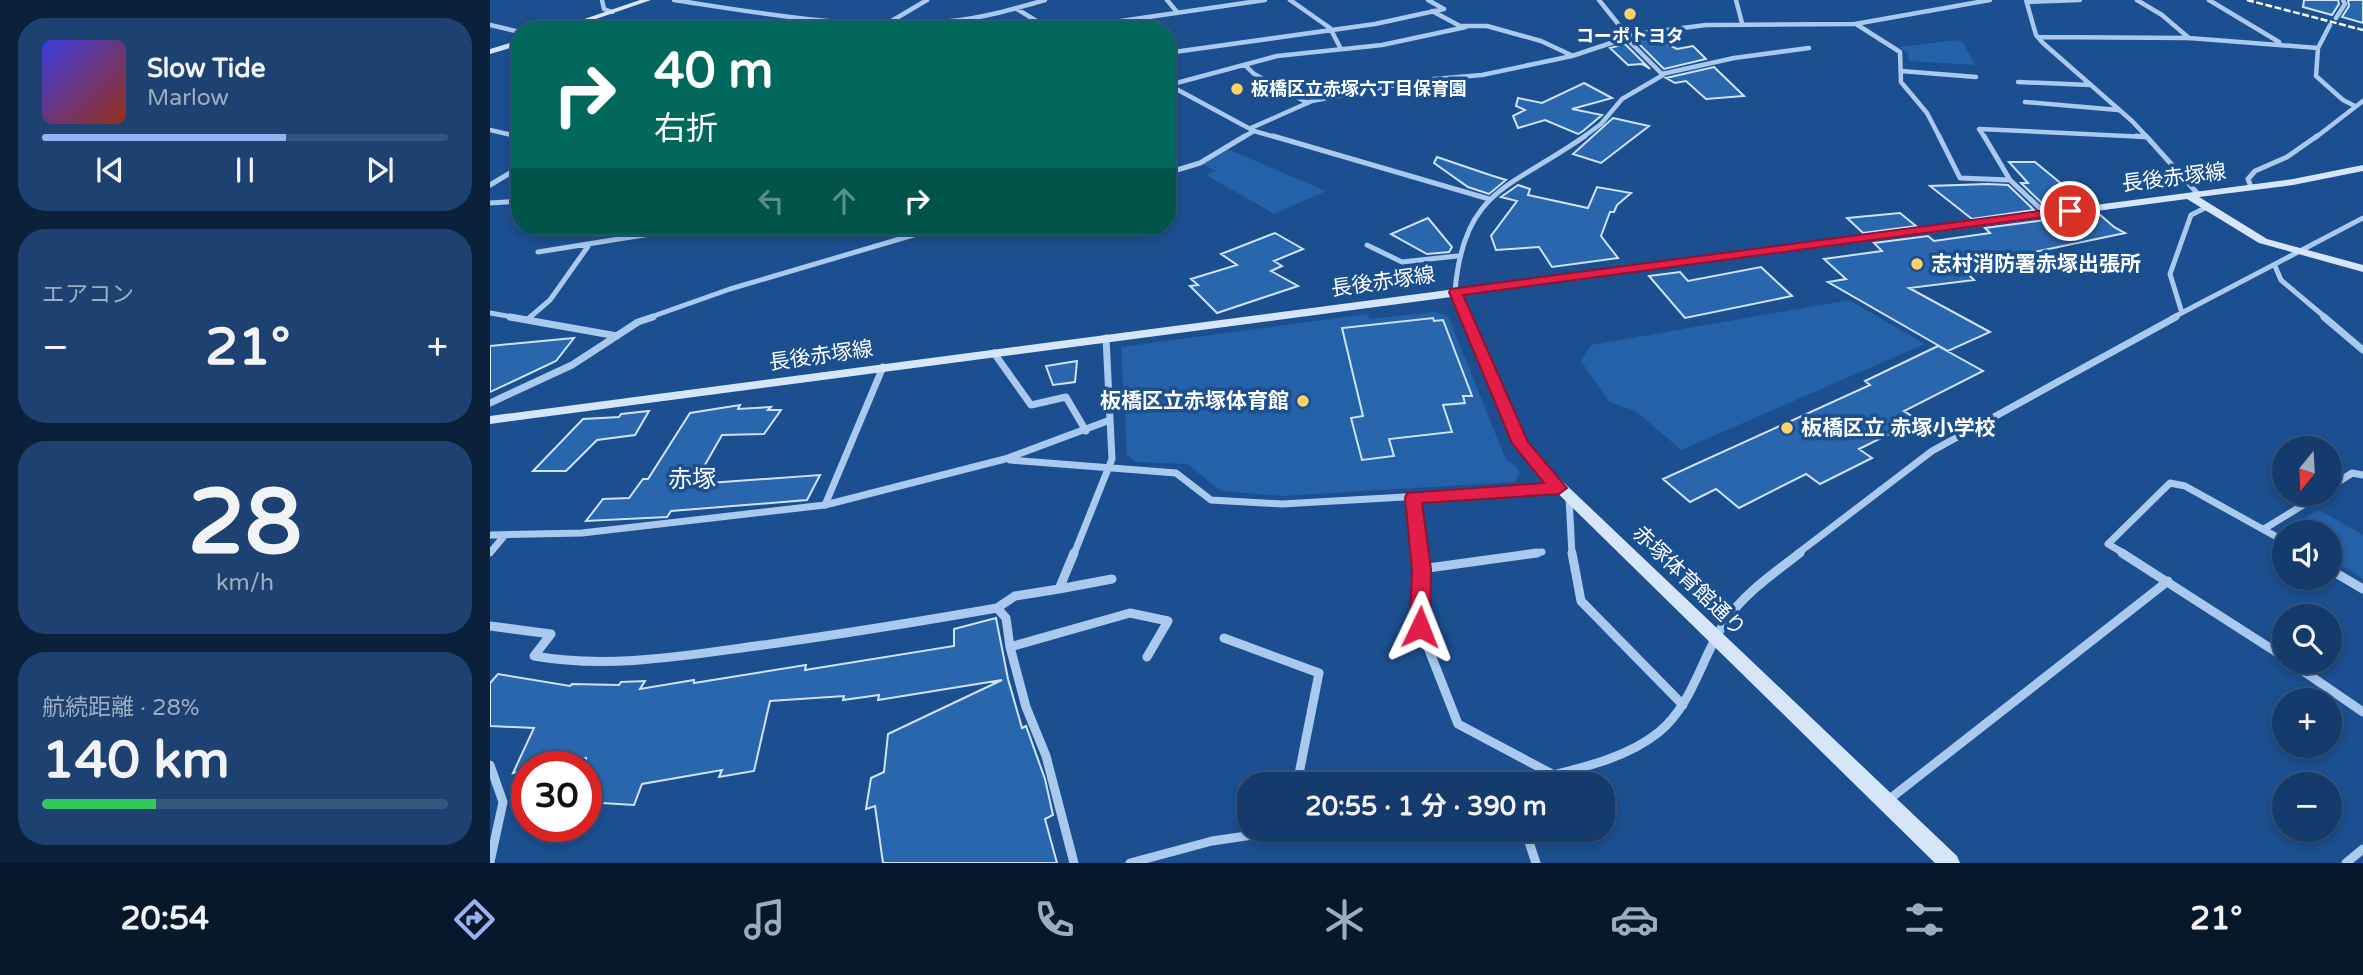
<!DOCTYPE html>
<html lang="ja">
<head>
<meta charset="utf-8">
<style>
  :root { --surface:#143b6b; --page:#1d4271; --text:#f1f3f6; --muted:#9dadc1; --line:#33557e; --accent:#95b2f1 }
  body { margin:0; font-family:"Varela Round","Noto Sans JP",sans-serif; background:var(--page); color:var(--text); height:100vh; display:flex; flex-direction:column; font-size:26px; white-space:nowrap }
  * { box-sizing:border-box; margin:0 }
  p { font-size:23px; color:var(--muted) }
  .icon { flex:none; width:38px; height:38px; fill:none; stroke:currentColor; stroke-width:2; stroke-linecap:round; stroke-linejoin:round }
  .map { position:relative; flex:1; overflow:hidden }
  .side { display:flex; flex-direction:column; gap:18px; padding:18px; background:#0b203b; width:490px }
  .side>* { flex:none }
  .banner { position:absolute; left:21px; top:21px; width:665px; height:214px; border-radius:28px; box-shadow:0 4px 10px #0003,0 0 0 2px var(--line); background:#00695c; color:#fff; overflow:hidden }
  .needle { width:46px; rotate:198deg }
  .buttons { position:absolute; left:1782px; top:436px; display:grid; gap:14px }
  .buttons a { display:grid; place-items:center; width:70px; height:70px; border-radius:50%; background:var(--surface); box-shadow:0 4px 10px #0003,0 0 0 2px var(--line); font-size:35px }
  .speed { position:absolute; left:21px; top:751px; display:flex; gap:14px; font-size:35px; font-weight:700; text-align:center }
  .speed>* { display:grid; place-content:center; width:91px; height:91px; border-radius:50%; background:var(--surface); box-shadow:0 4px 10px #0003,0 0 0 2px var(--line); line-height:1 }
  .speed .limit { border:10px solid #d22; background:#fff; color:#111 }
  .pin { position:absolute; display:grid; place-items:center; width:60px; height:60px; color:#fff; margin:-30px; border:4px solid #fff; border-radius:50%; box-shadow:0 2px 7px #0007 }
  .me { position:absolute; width:77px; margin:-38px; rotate:2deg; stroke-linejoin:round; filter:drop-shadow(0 0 5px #0008) }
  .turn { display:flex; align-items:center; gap:24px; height:147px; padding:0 28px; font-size:32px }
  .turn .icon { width:91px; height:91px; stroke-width:2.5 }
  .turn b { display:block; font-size:49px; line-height:60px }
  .lanes { display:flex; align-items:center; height:66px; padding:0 28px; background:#0003; justify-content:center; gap:35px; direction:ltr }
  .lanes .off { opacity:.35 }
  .big { font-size:52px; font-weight:700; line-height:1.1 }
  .side .tile { flex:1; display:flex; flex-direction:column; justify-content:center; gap:10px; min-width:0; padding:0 24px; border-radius:28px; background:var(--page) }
  .side .dial { align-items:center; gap:0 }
  .dial b { font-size:91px; line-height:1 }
  .song { display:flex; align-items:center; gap:21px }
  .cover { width:84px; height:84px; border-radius:10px; background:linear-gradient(135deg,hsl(240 70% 55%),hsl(10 70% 35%)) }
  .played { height:7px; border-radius:4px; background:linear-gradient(90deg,var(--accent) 60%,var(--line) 60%) }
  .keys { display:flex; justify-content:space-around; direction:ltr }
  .heat { display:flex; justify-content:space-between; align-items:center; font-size:38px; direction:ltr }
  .charge { height:10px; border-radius:5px; background:linear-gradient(90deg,#34c759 28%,var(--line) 0) }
  .trip { position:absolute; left:747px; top:772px; width:378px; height:70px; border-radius:28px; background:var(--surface); box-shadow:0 4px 10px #0003,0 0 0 2px var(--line); font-weight:700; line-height:70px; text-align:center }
  .menu { display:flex; height:112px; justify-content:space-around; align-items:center; background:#08182b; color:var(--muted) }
  .menu .icon { width:49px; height:49px }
  .menu .selected { color:var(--accent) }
  .menu b { font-size:32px; color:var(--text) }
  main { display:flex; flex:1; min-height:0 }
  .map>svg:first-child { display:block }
</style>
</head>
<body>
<main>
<section class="side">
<div class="tile">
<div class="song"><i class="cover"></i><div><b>Slow Tide</b><p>Marlow</p></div></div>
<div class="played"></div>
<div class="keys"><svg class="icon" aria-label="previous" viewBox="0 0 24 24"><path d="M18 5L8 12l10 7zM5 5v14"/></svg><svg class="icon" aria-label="pause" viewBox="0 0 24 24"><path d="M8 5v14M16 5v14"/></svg><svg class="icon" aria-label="next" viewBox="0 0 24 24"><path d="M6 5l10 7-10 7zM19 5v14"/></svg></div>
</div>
<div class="tile"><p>エアコン</p>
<div class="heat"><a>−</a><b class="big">21°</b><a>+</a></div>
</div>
<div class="tile dial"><b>28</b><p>km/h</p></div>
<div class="tile"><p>航続距離 · 28%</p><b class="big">140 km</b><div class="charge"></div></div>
</section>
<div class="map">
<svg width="1873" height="863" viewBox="0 0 1873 863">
  <rect width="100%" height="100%" fill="#1b4f8f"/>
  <path fill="#2461a8" d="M1468,40L1474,44L1485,65L1419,61L1418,53L1409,47Z
    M737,149L836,191L784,214L716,175L726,171L710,163Z
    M1359,300L1435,344L1191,450L1146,411L1119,402L1091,361L1101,345Z
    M945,312L958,316L1016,460L1026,466L1030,473L1025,482L792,496L731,491L697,464L646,462L637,455L631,347L878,314L880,319Z
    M1829,510L1873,535V579L1839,558V532H1803L1800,526Z"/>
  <path fill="#2a66ad" stroke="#cfe3fa" stroke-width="2" d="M1814,0H1848L1849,4L1842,15L1813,7Z
    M1858,0H1873V23L1852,17L1859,6Z
    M1163,37L1187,49L1203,46L1216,59L1174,69L1144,39Z
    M1135,44L1160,69L1152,64L1138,65L1120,48Z
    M1224,67L1254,96L1216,99L1196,81L1185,83L1176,78Z
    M1094,83L1122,98L1082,109L1112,115L1093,131L1088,134L1055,120L1028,128L1023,116L1035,110L1026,106L1028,98L1052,103Z
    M1123,118L1159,126L1111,163L1083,154Z
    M947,157L1000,175L1016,180L999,194L978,187L944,163Z
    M1519,162H1545L1596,204L1558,209L1531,183H1538Z
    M1498,184L1518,185L1544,210L1482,219L1440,186Z
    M1028,185L1040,189L1038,195L1098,208L1107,187L1141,193L1127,205L1124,212H1120L1111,236L1128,258L1062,267L1049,247L1006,250L1001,236L1027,201L1011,197Z
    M1410,213L1426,226L1373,233L1357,218Z
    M1608,213L1624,227L1635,233L1530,255L1538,261L1478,274L1484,280L1419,288L1500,332L1458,351L1338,282L1356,279L1334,259L1392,251L1384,243L1438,236L1444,241L1500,233L1495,228Z
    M938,218L962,247L959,252L937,254L901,234Z
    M785,233L813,249L784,261L792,266L781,271L808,286L727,313L700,286L708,285L701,279L747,265L731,254Z
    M1271,267L1302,296L1195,318L1159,276L1190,272L1198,281Z
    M943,318L944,321L953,320L982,396H973L975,403L953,405L962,432L899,439L904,456L872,460L861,418L873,416L852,328Z
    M84,338L66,361L0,392V346Z
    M1448,346L1493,371L1414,411L1428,420L1369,449L1382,458L1330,484L1316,474L1249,508L1226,489L1200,502L1173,479L1380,385L1375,381Z
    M587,361L585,382L563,385L556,366Z
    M250,405L248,409L281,407L278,410H291L274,434L232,435L204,484L330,475L317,500L181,511L177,517L96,521L113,499L139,498L153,479H158L200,413Z
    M159,411L145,435L107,440L76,471H43L93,419L129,417L131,414Z
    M506,618L518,679L532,728L536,726L555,779L563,815L555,819L567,863H393L385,806L376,809L381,778L394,772L398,734L512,680L388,700L389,695L353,700L354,696L280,701L264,771L229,777L232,770L152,784L144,805L96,802V758L54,766H37V770L23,773L44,728L0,726V683L8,674L80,686L82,684L129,685L131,682L155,681L150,689L204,680V683L316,665L315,670L464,646V629Z"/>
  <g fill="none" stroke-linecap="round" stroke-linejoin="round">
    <path stroke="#a9c9ee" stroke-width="4.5" d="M112,0L114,9L122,12
      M184,0C275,14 368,31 461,21C493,18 524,9 555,0
      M677,0L687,12
      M800,0L840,28L851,49
      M1246,0L1252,23
      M1536,0L1546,35L1553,43L1642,121L1658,138
      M1647,0L1672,15L1699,38
      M1719,0L1789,42
      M1537,2L1590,0
      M527,9L548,22L578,30
      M942,11L970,26H997L1051,41L1081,55
      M1846,18L1855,4L1853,0
      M1366,24L1410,52L1411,82L1437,113L1450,138
      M0,25L30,32
      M1840,25L1828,48L1826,76L1853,100L1865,106
      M393,26L437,0
      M576,29L775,0
      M532,30L557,25
      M1137,35L1216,25L1365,24L1500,0
      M1548,37L1699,38L1828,48
      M677,53L885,24L954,9L938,0
      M755,65L764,74L818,103
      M1411,71L1486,77
      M1172,74L1244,58L1319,48
      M1528,82L1600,85
      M677,84L764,131L789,138
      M679,85L787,56L892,45L976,27
      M1535,102L1628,110
      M761,128L822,101L932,80L992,75L1082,56L1136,38
      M0,130L30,137
      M752,138L764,131
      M1092,138L1111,124L1132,99L1173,75L1136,38L1137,35L1109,0
      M1495,138L1489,129L1657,137
      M1825,138L1873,101"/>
    <path stroke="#a9c9ee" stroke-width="5" d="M783,136L999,199
      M1449,136L1470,178L1520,180
      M1494,136L1520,180L1556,214
      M1646,136L1657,137
      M1656,136L1708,194
      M677,173L710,163L755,136
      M0,185L30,167
      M1761,187L1758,179L1765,171L1797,157L1827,136
      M0,203L30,201
      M877,245L912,262L967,256
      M48,252L185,230
      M1785,266L1791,280L1836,318
      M965,292C973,189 1021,188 1095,136
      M0,313L29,318
      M1692,313L1680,274L1701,215L1717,207
      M39,318L60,300L99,245
      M158,318L240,289L454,226
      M1682,318L1873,218"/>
    <path stroke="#a9c9ee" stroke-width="7" d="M20,317L127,336
      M1834,317L1873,350
      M504,353L541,405L576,397L596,431
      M0,403L82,365L148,322L163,317
      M520,460L686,473L721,500L792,504L1069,488
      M1839,488L1862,473L1873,475
      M923,498L929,554
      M1079,498L1082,554
      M335,505L393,367
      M1774,529L1831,494
      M0,535L92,533L335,505L515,459L620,420
      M0,553L15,535
      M584,554L622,459L616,338
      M1035,554L1052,552
      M1307,554L1442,451L1686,317
      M1635,554L1618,544L1680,483L1695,486L1794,541"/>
    <path stroke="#a9c9ee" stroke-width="9" d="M929,553L930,627L968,724L1062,774
      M1082,553L1091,601L1193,705
      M1632,553L1794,657
      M931,569L1047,553
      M1839,569L1873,589
      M569,589L622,579
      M507,608L525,596L569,589L584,553
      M0,626L61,634L44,656C118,669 192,656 266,646C346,635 427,622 507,608L516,618L520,647L536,707L556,756L584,863
      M734,638L829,673L807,784
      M520,647L640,613L678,621L657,657
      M1800,662L1873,712
      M0,765L13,802L0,862
      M1028,784C1074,771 1131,763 1169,732C1203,704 1211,658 1235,622C1253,594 1284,573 1310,553
      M1397,801L1678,581
      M1035,830L1046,863
      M640,863L722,841L798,830
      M1856,863L1873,849"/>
    <path fill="#d6e6fa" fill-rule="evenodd" d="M150,0H161L74,30H62Z
      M30,40V45L0,54V49Z
      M1873,165V171L1803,185L1709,197L1777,239L1873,265V272L1769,243L1697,199L972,295L1032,433L1051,461L1467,856L1470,863H1445L1041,467L1018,433L961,297L0,424V416L1803,179Z"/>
    <path stroke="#fff" stroke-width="2.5" stroke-dasharray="7 2.5" stroke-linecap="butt" d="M1757,0L1873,30"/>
  </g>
  <path fill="#e11d48" stroke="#92132f" stroke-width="2" d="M1580,207L1584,208V213L973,295L1038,442L1077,488L1069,494L932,503L941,569L940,627L937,632L930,634L923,632L920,627L922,569L915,498L917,493L1054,483L1022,443L959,292L961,289Z"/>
  <g fill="#ffd166" stroke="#1b4f8f" stroke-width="2.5">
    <circle cx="1140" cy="14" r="7"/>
    <circle cx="747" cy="89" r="7"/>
    <circle cx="1427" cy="264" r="7"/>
    <circle cx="813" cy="401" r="7"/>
    <circle cx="1297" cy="428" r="7"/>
  </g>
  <g text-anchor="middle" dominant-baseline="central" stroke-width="7" stroke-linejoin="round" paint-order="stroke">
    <g font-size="18" font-weight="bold" fill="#fff" stroke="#1b4f8f">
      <text x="1140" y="36">コーポトヨタ</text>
      <text x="761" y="89" text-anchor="start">板橋区立赤塚六丁目保育園</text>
    </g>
    <g font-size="21" fill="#fff" stroke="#1b4f8f">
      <text transform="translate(1684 178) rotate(-7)">長後赤塚線</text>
      <text transform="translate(893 282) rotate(-8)">長後赤塚線</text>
      <text transform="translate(331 356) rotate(-8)">長後赤塚線</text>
      <text transform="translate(1199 581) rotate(44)">赤塚体育館通り</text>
    </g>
    <g font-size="21" font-weight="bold" fill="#fff" stroke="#1b4f8f" text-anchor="start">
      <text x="1441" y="264">志村消防署赤塚出張所</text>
      <text x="799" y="401" text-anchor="end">板橋区立赤塚体育館</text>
      <text x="1311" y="428">板橋区立 赤塚小学校</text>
    </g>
    <g font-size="24" fill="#fff" stroke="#1b4f8f">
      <text x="202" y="479">赤塚</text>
    </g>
  </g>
</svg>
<div class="buttons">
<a><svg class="needle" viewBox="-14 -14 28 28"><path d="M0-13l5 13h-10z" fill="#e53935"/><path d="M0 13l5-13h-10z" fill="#9dadc1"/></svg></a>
<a><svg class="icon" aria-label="sound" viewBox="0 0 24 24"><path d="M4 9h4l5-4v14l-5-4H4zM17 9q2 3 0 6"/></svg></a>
<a><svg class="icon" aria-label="search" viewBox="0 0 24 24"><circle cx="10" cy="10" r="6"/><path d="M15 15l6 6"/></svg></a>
<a>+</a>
<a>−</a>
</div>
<div class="speed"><div class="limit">30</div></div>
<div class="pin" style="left:1580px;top:211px;background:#d93025"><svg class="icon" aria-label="arrive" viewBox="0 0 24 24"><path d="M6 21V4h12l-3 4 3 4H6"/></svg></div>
<svg class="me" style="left:930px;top:627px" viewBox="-20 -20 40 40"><path d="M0-17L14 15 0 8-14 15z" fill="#e11d48" stroke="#fff" stroke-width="4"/></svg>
<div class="trip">20:55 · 1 分 · 390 m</div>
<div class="banner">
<div class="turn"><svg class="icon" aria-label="right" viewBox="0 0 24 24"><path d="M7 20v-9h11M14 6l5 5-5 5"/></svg><div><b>40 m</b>右折</div></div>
<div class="lanes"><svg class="icon off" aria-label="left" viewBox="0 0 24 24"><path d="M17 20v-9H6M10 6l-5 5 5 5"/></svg><svg class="icon off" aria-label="ahead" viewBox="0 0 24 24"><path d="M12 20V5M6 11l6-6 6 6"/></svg><svg class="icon" aria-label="right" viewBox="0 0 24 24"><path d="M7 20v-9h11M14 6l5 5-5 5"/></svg></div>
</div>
</div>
</main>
<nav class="menu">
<b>20:54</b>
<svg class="icon selected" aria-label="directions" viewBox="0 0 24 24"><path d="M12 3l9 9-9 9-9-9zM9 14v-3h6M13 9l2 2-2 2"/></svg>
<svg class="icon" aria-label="music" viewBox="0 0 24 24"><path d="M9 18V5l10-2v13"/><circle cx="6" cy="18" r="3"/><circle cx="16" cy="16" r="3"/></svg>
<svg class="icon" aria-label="phone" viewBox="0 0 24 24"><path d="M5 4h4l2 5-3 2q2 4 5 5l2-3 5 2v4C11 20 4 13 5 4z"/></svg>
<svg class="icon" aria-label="climate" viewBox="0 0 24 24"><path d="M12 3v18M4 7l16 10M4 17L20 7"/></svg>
<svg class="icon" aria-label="car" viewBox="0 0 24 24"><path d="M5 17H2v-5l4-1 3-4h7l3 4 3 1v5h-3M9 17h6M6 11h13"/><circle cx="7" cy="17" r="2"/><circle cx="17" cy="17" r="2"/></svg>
<svg class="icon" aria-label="filters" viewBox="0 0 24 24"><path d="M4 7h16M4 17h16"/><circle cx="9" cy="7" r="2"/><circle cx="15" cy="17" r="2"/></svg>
<b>21°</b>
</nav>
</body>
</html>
